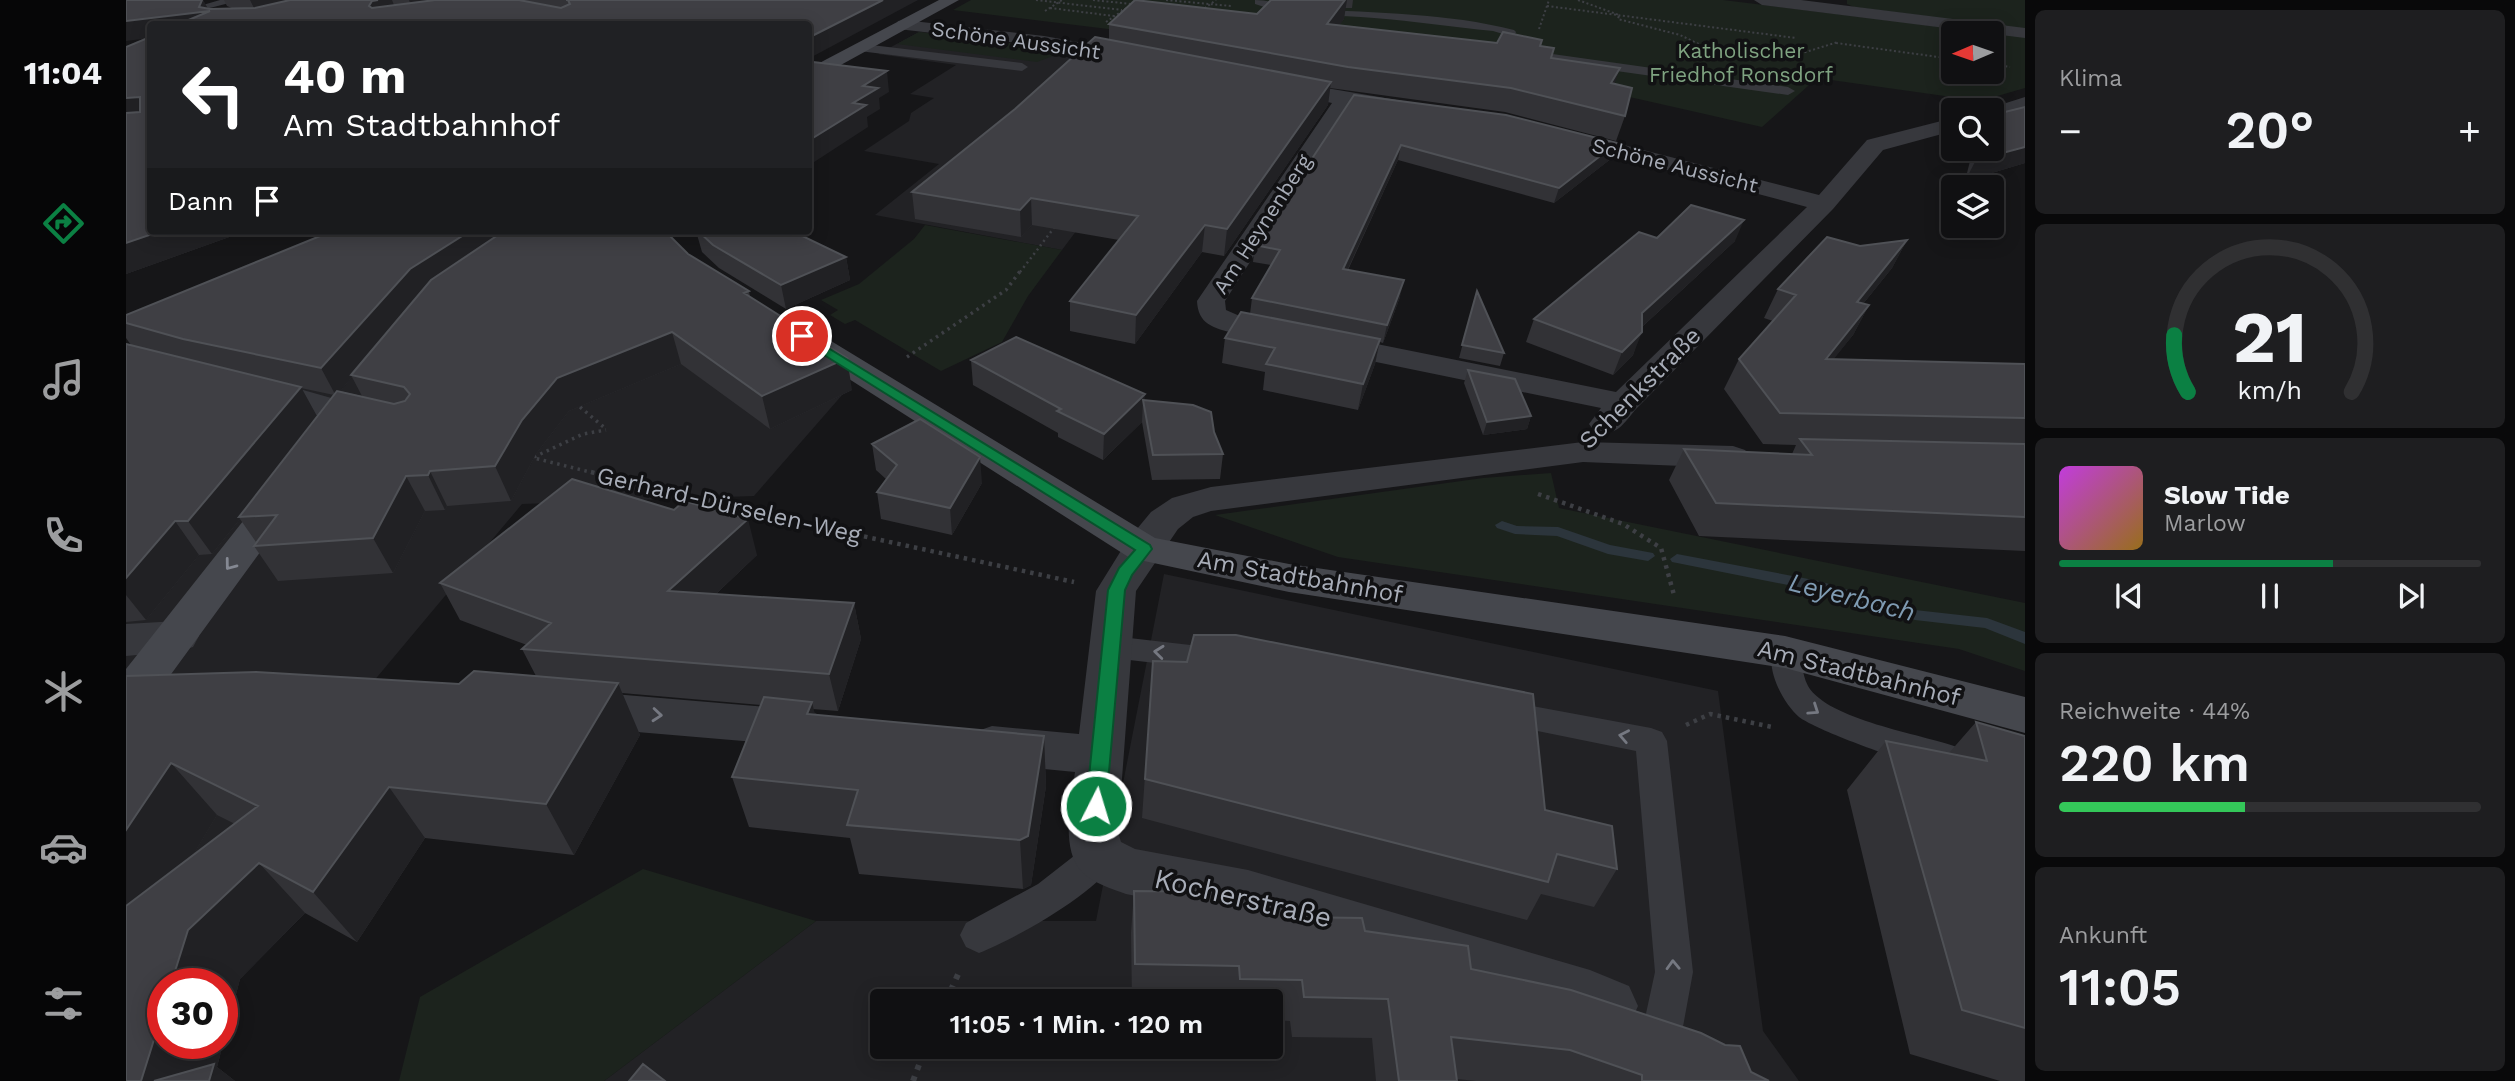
<!DOCTYPE html>
<html lang="de">
<head>
<meta charset="utf-8">
<style>
  :root { --surface:#101012; --page:#1e1e20; --text:#f1f3f6; --muted:#9c9d9f; --line:#303032; --accent:#0b8043 }
  body { margin:0; font-family:"Work Sans",sans-serif; background:var(--page); color:var(--text); height:100vh; display:flex; flex-direction:column; font-size:26px; white-space:nowrap }
  * { box-sizing:border-box; margin:0 }
  p { font-size:23px; color:var(--muted) }
  .icon { flex:none; width:38px; height:38px; fill:none; stroke:currentColor; stroke-width:2; stroke-linecap:round; stroke-linejoin:round }
  .map { position:relative; flex:1; overflow:hidden }
  .drawer { display:flex; flex-direction:column; gap:10px; padding:10px; background:#09090a; width:490px }
  .drawer>* { flex:none }
  .top-card { position:absolute; left:21px; top:21px; width:665px; height:214px; border-radius:7px; box-shadow:0 4px 18px #0003,0 0 0 2px var(--line); background:#202124; color:#fff; overflow:hidden }
  .needle { width:46px; rotate:268deg }
  .buttons { position:absolute; left:1815px; top:21px; display:grid; gap:14px }
  .buttons a { display:grid; place-items:center; width:63px; height:63px; border-radius:7px; background:var(--surface); box-shadow:0 4px 18px #0003,0 0 0 2px var(--line); font-size:35px }
  .speed { position:absolute; left:21px; top:968px; display:flex; gap:14px; font-size:35px; font-weight:700; text-align:center }
  .speed>* { display:grid; place-content:center; width:91px; height:91px; border-radius:50%; background:var(--surface); box-shadow:0 4px 18px #0003,0 0 0 2px var(--line); line-height:1 }
  .speed .limit { border:10px solid #d22; background:#fff; color:#111 }
  .pin { position:absolute; display:grid; place-items:center; width:60px; height:60px; color:#fff; margin:-30px; border:4px solid #fff; border-radius:50%; box-shadow:0 2px 7px #0007 }
  .me { position:absolute; width:77px; margin:-38px; rotate:5deg; stroke-linejoin:round; filter:drop-shadow(0 0 5px #0008) }
  .turn { display:flex; align-items:center; gap:24px; height:147px; padding:0 21px; font-size:32px }
  .turn .icon { width:91px; height:91px; stroke-width:2.5 }
  .turn b { display:block; font-size:49px; line-height:60px }
  .then { display:flex; align-items:center; height:66px; padding:0 21px; background:#0003; gap:14px; font-size:26px }
  .big { font-size:52px; font-weight:600; line-height:1.1 }
  .drawer .card { flex:1; display:flex; flex-direction:column; justify-content:center; gap:10px; min-width:0; padding:0 24px; border-radius:10px; background:var(--page) }
  .drawer .dial { align-items:center; gap:0 }
  .dial svg { height:182px; overflow:visible; fill:none; stroke:var(--line); stroke-width:7; stroke-linecap:round; text-anchor:middle }
  .dial text { fill:var(--text); stroke:none }
  .song { display:flex; align-items:center; gap:21px }
  .cover { width:84px; height:84px; border-radius:10px; background:linear-gradient(135deg,hsl(290 70% 55%),hsl(40 70% 35%)) }
  .played { height:7px; border-radius:4px; background:linear-gradient(90deg,var(--accent) 65%,var(--line) 65%) }
  .keys { display:flex; justify-content:space-around; direction:ltr }
  .heat { display:flex; justify-content:space-between; align-items:center; font-size:38px; direction:ltr }
  .charge { height:10px; border-radius:5px; background:linear-gradient(90deg,#34c759 44%,var(--line) 0) }
  .trip { position:absolute; left:744px; top:989px; width:413px; height:70px; border-radius:7px; background:var(--surface); box-shadow:0 4px 18px #0003,0 0 0 2px var(--line); font-weight:600; line-height:70px; text-align:center }
  main { display:flex; flex:1; min-height:0 }
  .tabs { display:flex; flex-direction:column; width:126px; justify-content:space-around; align-items:center; background:#060607; color:var(--muted) }
  .tabs .icon { width:49px; height:49px }
  .tabs .current { color:var(--accent) }
  .tabs b { font-size:32px; color:var(--text) }
  .map>svg:first-child { display:block }
</style>
</head>
<body>
<main>
<nav class="tabs">
<b>11:04</b>
<svg class="icon current" aria-label="directions" viewBox="0 0 24 24"><path d="M12 3l9 9-9 9-9-9zM9 14v-3h6M13 9l2 2-2 2"/></svg>
<svg class="icon" aria-label="music" viewBox="0 0 24 24"><path d="M9 18V5l10-2v13"/><circle cx="6" cy="18" r="3"/><circle cx="16" cy="16" r="3"/></svg>
<svg class="icon" aria-label="phone" viewBox="0 0 24 24"><path d="M5 4h4l2 5-3 2q2 4 5 5l2-3 5 2v4C11 20 4 13 5 4z"/></svg>
<svg class="icon" aria-label="climate" viewBox="0 0 24 24"><path d="M12 3v18M4 7l16 10M4 17L20 7"/></svg>
<svg class="icon" aria-label="car" viewBox="0 0 24 24"><path d="M5 17H2v-5l4-1 3-4h7l3 4 3 1v5h-3M9 17h6M6 11h13"/><circle cx="7" cy="17" r="2"/><circle cx="17" cy="17" r="2"/></svg>
<svg class="icon" aria-label="filters" viewBox="0 0 24 24"><path d="M4 7h16M4 17h16"/><circle cx="9" cy="7" r="2"/><circle cx="15" cy="17" r="2"/></svg>
</nav>
<div class="map">
<svg width="1899" height="1081" viewBox="0 0 1899 1081">
  <rect width="100%" height="100%" fill="#161618"/>
  <path fill="#222225" fill-rule="evenodd" d="M793,32L930,49L1130,88L1001,163L936,250L749,215L813,164L738,151L783,121L785,113L808,98L784,94L830,65L752,54Z
    M387,231L717,394L628,496L396,504L52,915L62,983L37,984V1043L0,1081V533L147,367Z
    M1038,574L1592,691L1637,1031L1673,1081H478L690,921H970ZM756,1001H1144V1046H756Z"/>
  <path fill="#1c231d" d="M845,0H1597L1865,33H1827V72H1866V33L1899,37V88L1854,101L1691,78L1636,127L1464,88L827,10Z
    M1721,0H1899V29L1728,7L1721,4Z
    M793,32L930,49L935,53L911,62L771,44Z
    M799,225L936,250L902,296L876,342L815,371L729,320L719,324L704,315L712,310L695,300L733,284L788,239Z
    M1425,473L1433,508L1899,603V671L1833,649L1212,557L1089,515L1357,478Z
    M517,869L690,921L478,1081H273L294,997Z"/>
  <g fill="none" stroke-linecap="round" stroke-linejoin="round">
    <path fill="#2c353c" fill-rule="evenodd" d="M1376,521L1391,526L1432,527L1484,545L1527,553L1529,556L1522,561L1482,554L1431,536L1389,534L1371,528L1369,525Z
      M1551,554L1693,581L1789,610L1861,618L1899,632V644L1859,628L1789,620L1692,591L1546,562L1544,559Z"/>
    <path stroke="#3d3f44" stroke-width="2" stroke-dasharray="2 2.5" stroke-linecap="butt" d="M910,0L996,10
      M967,0L1005,4
      M1040,0L1105,6
      M1452,0L1493,15L1492,19L1554,35L1583,49
      M1421,6L1670,38
      M924,8L988,16
      M919,11L936,0
      M1075,11L1090,0
      M980,22L1012,0
      M1413,29L1423,0
      M1710,43L1827,59
      M1657,59L1712,42
      M1866,64L1884,67"/>
    <path stroke="#3d3f44" stroke-width="2.5" stroke-dasharray="2 3.5" stroke-linecap="butt" d="M914,246L931,224
      M894,272L915,245"/>
    <path stroke="#3d3f44" stroke-width="3.5" stroke-dasharray="2.5 4.5" stroke-linecap="butt" d="M781,357L880,290L895,270
      M454,407L480,429
      M404,457L472,474
      M408,457L457,434L480,430"/>
    <path stroke="#3d3f44" stroke-width="4.5" stroke-dasharray="3.5 5" stroke-linecap="butt" d="M465,472L690,526L948,582
      M1412,494L1497,524L1535,548L1548,595
      M1560,725L1584,714L1646,727"/>
    <path stroke="#3d3f44" stroke-width="6" stroke-dasharray="5 7" stroke-linecap="butt" d="M820,1001L834,970
      M787,1081L800,1046"/>
    <path fill="#37383d" fill-rule="evenodd" d="M94,0H115L76,10L70,7Z
      M1129,0C1147,0 1164,8 1182,9C1251,13 1321,13 1388,30L1390,32L1384,48L1662,87L1669,91L1662,95L1377,55L1371,51L1377,34L1367,31C1327,27 1288,21 1248,18C1207,14 1168,18 1129,4Z
      M737,44L896,63L902,67L896,71L733,51V45Z
      M986,636L1099,649L1109,652L1114,660L1109,668L1099,671L986,658L976,655L971,647L976,639Z
      M1659,641L1669,644C1677,657 1675,673 1682,686C1702,720 1795,734 1831,747L1836,756L1831,765C1828,766 1825,768 1821,769C1800,771 1691,731 1673,717C1656,702 1637,665 1649,644Z
      M1374,700L1525,728L1536,732L1541,741L1567,972L1556,1032L1550,1046L1536,1052L1522,1046L1516,1032L1529,972L1510,751L1363,721L1358,712L1363,703Z
      M974,840L986,845L992,856C975,892 890,938 853,953L840,947L834,935L840,923L912,884L962,845Z"/>
    <path fill="#37383d" fill-rule="evenodd" d="M1628,0H1675L1899,28V38L1636,5Z
      M778,20L918,36L1008,52L1017,57L1008,62L918,46L772,29L770,25L772,21Z
      M1153,80L1277,101L1284,103L1287,107L1284,111L1277,113L1224,106L1099,301L1100,310L1116,317L1490,392L1681,207L1431,141L1428,136L1431,131L1439,130L1693,195L1741,140L1827,118V131L1757,150L1707,209L1509,410C1496,426 1490,437 1468,431L1463,424L1475,408L1108,333C1087,328 1072,324 1071,301L1206,103L1146,90L1143,86Z
      M1899,97V109L1866,119V110H1858Z
      M132,381L170,388L230,405L235,412L230,419L218,422L121,398L116,391L121,384Z
      M1457,442L1607,446L1619,450L1625,457L1619,464L1607,468L1457,462L1085,511L1067,517L1052,529L1010,591L992,832L995,842L1009,849L1122,870L1464,970L1503,986L1512,1006L1503,1026L1483,1035L1122,918L1000,894C986,889 967,883 956,872C934,849 945,800 949,772L866,764L849,758L842,745L849,732L866,726L953,734L970,591L1001,541L1025,512L1046,498L1085,487Z
      M52,621L67,625L73,636L67,647L52,651L0,656V624Z
      M452,691L678,710L694,715L701,728L694,741L678,746L452,727L436,721L429,709L436,697Z"/>
    <path fill="#45474d" fill-rule="evenodd" d="M813,0H833L682,83V69Z
      M676,327L687,330L1029,538L1163,564L1659,636L1899,697V733L1659,668L1163,592L1004,558L665,342L661,336L665,330Z
      M157,484L170,487L175,495L170,503L16,714L0,719V669L144,487Z"/>
  </g>
  <path fill="#323236" fill-rule="evenodd" d="M77,0L81,9H108L101,6L98,0H792L682,24L24,231H120L0,274L19,39Z
    M1145,0H1227L1226,8H1219L1218,19L1213,25L1371,43L1416,40L1415,46L1425,58L1488,84L1499,116L1490,141L1379,112L1204,88L1202,105L1098,256L1076,252L1009,344L944,331V301L993,240L906,225L895,237L789,219L786,192L983,39V24L1131,14Z
    M1228,95L1486,158L1428,203L1272,160L1222,270L1274,297L1257,343L1254,342L1249,364L1232,410L1137,390L1139,372L1096,363L1099,338L1124,314L1126,298L1145,265L1127,262L1129,245Z
    M1864,107L1879,112L1899,107V163L1839,181L1847,149H1866V110H1862Z
    M570,231H666L720,257L724,280L660,309L593,268L576,252Z
    M204,232L562,254L623,291L624,297L726,390L644,429L555,364L443,411L410,454L385,501L321,506L319,510L299,511L267,573L152,581L128,546L130,542L114,519L86,554L73,555L20,620L0,622V344L5,345L0,338V315ZM226,377L236,396L214,391ZM175,388L208,395L191,417Z
    M1531,238L1609,241L1516,327L1507,355L1487,375L1400,342L1408,319Z
    M1781,240L1766,268L1737,304L1743,305L1727,335L1707,359L1899,364V551L1573,536L1543,480L1558,449L1666,454L1670,445L1637,444L1598,389L1613,359L1647,321L1638,318L1652,289Z
    M1351,291L1378,353L1374,366L1333,358Z
    M845,360L1019,400L1088,432L1097,454L1094,479L1026,480L1016,422L977,460L932,437V433L847,385Z
    M1342,370L1405,416L1401,429L1357,435L1338,383Z
    M746,444L856,483L826,535L755,519L751,492L760,479L750,470Z
    M631,555L590,594L728,603L735,639L712,711L687,709L689,715L918,736L920,786L905,885L897,889L733,874L724,838L623,827L606,777L635,705L496,693L514,735L448,855L299,838L231,942L179,913L114,979L91,1067L109,1081H0V676L333,684L410,676L396,649L401,645L334,620L314,583ZM91,815L109,824L67,855Z
    M1027,661L1419,810L1491,869L1468,907L1415,894L1401,920L1016,818Z
    M1850,722L1899,736V1081H1874L1784,1054L1721,790L1760,741L1823,753Z
    M1008,891L1106,903L1165,917L1239,931L1625,1072L1643,1081H1350L1331,1079V1081H1250L1246,1038L1166,1037L1164,1021L1144,1020V1001H1006L1005,933Z"/>
  <path fill="#212124" d="M77,0L91,24H24V38L0,41V21L73,7Z
    M124,0H201L132,16Z
    M252,0H266L272,15L253,19L243,6L246,1Z
    M283,0H330L287,12Z
    M757,0H792L682,59V38Z
    M1219,0H1221L1218,19L1198,46L1201,24Z
    M1494,68L1486,91L1485,83Z
    M761,71L763,92L753,98L754,109L741,117L742,127L682,166V141L727,103L737,86Z
    M1205,82L1202,105L1098,256L1101,229Z
    M14,97L24,116L0,120V98Z
    M1491,143L1486,158L1428,203L1433,188Z
    M1275,145L1272,160L1214,286L1217,269Z
    M1899,147V163L1839,181L1850,160Z
    M905,198L906,225L895,237L894,210Z
    M1618,220L1609,241L1507,335L1516,313Z
    M1079,225L1076,252L1009,344L1010,315Z
    M35,231H120L0,274V243Z
    M344,231H391L225,375L226,377L210,396L195,368L284,269Z
    M1781,240L1766,268L1715,331L1731,302Z
    M720,257L724,280L660,309L655,285Z
    M1278,280L1274,297L1257,343L1261,325Z
    M1743,305L1727,335L1684,389L1700,359Z
    M546,332L555,364L443,411L410,454L385,501L369,466L396,420L431,378Z
    M1516,332L1507,355L1487,375L1496,352Z
    M1254,339L1249,364L1232,410L1237,384Z
    M721,358L726,390L644,429L636,396Z
    M175,387L192,418L113,517L114,519L86,554L62,521Z
    M1019,394L1018,408L1017,400L1016,422L977,460L978,434Z
    M1405,416L1401,429L1357,435L1361,422Z
    M854,457L856,483L826,535L824,508Z
    M304,471L321,506L319,510L302,475Z
    M280,476L299,511L267,573L247,538Z
    M622,519L631,555L554,628L542,591Z
    M49,521L73,555L20,620L0,595V578Z
    M728,603L735,639L712,711L703,674Z
    M492,683L514,735L448,855L420,804Z
    M686,702L698,752L681,714Z
    M918,736L920,786L905,885L897,889L894,840Z
    M45,763L91,815L0,967V830Z
    M263,787L299,838L231,942L187,892Z
    M133,863L179,913L114,979L91,1067L109,1081H15L37,1011V1043H96V984H45L62,930Z"/>
  <path fill="#3f3f44" stroke="#4f5156" stroke-width="2" d="M0,0H76L73,7L84,9L129,8L164,0H252L246,1L243,6L246,8L309,0H393L435,8L444,4L442,0H440H757L682,38V24H53L84,11L0,21Z
    M1009,0L1131,14L1145,0H1219L1201,24L1371,43L1377,32L1416,40L1414,46L1428,48L1425,58L1494,68L1485,83L1506,88L1499,116L1385,88L1222,67L983,24Z
    M24,37V231H35L0,243V113L14,112V97L0,98V47Z
    M969,37L1205,82L1101,229L1079,225L1010,315L944,301L1012,216L905,198L894,210L786,192L889,109Z
    M687,62L761,71L737,86L752,88L727,103L740,105L682,141V63Z
    M1228,95L1380,115L1491,143L1433,188L1275,145L1217,269L1278,280L1261,325L1126,298L1154,250L1129,245Z
    M1864,107L1879,112L1899,107V147L1850,160L1853,149H1866V110H1863Z
    M1565,205L1618,220L1516,313V332L1496,352L1408,319L1513,232L1531,238Z
    M204,231H344L284,269L195,368L57,339L0,323V315L204,232Z
    M378,231H539L562,254L623,291L618,293L721,358L636,396L546,332L431,378L396,420L369,466L304,471L302,475L280,476L247,538L128,546L151,515L113,517L211,391L268,404L279,401L284,394L278,387L225,375L305,280Z
    M572,231H666L720,257L655,285L587,245Z
    M1701,237L1734,246L1781,240L1731,302L1743,305L1700,359L1899,364V418L1654,413L1613,359L1670,295L1652,289Z
    M1351,291L1378,353L1336,345Z
    M1115,312L1254,339L1237,384L1140,364L1149,348L1099,338Z
    M890,337L1019,394L978,434L931,411L935,409L845,360Z
    M0,344L175,387L62,521H49L0,578Z
    M1342,370L1389,379L1405,416L1361,422Z
    M1017,400L1067,405L1085,412L1088,432L1097,454L1027,455Z
    M794,419L854,457L824,508L751,492L771,465L746,444Z
    M1674,439L1899,444V517L1590,503L1558,449L1686,455Z
    M446,479L548,510L558,501L622,519L542,591L728,603L703,674L396,649L425,623L314,583Z
    M1068,635H1110L1407,694L1419,810L1486,826L1491,869L1431,854L1422,882L1019,779L1027,661L1061,662Z
    M348,671L492,683L420,804L263,787L187,892L133,863L62,930L45,984H37V1011L15,1081H0V906L132,806L45,763L0,830V676L130,672L333,684Z
    M638,697L686,702L681,714L918,736L902,836L894,840L721,825L732,790L606,777Z
    M1850,722L1899,736V1028L1836,1010L1760,741L1861,761Z
    M1008,891L1105,892L1106,903L1164,904L1165,917L1236,918L1239,931L1342,946L1345,969L1445,990L1575,1033L1599,1045L1614,1046L1625,1072L1643,1081H1516V1075L1444,1050L1325,1037L1331,1081H1273L1262,999L1178,997L1176,980L1114,979L1113,966L1009,964Z
    M88,1064L83,1081H28Z
    M517,1064L539,1081H503Z"/>
  <defs><path id="oneway-chevron" d="M-2-3.5L2.5 0L-2 3.5" fill="none" stroke-width="1.6" stroke-linecap="round" stroke-linejoin="round" transform="scale(1.75)"/></defs>
  <use stroke="#858993" href="#oneway-chevron" transform="translate(104 565) rotate(127)"/>
  <g stroke="#757881">
    <use href="#oneway-chevron" transform="translate(1033 652) rotate(-174)"/>
    <use href="#oneway-chevron" transform="translate(1688 710) rotate(34)"/>
    <use href="#oneway-chevron" transform="translate(531 715) rotate(5)"/>
    <use href="#oneway-chevron" transform="translate(1498 736) rotate(-169)"/>
    <use href="#oneway-chevron" transform="translate(1547 965) rotate(-92)"/>
  </g>
  <path fill="#0b8043" stroke="#07532c" stroke-width="2" d="M676,332L1024,545L1026,549L1006,575L999,590L980,806L977,813L970,815L963,813L960,806L982,590L993,568L1009,550L671,338L669,336Z"/>
  <g text-anchor="middle" dominant-baseline="central" stroke-width="7" stroke-linejoin="round" paint-order="stroke">
    <g font-size="21" fill="#a8adb8" stroke="#111113">
      <text transform="translate(890 40) rotate(8)">Schöne Aussicht</text>
      <text transform="translate(1549 165) rotate(14)">Schöne Aussicht</text>
      <text transform="translate(1136 224) rotate(-57)">Am Heynenberg</text>
    </g>
    <g font-size="21" fill="#7fa381" stroke="#111113">
      <text x="1615" y="50">Katholischer<tspan x="1615" dy="24">Friedhof Ronsdorf</tspan></text>
    </g>
    <g font-size="24" fill="#a8adb8" stroke="#111113">
      <text transform="translate(1514 388) rotate(-45)">Schenkstraße</text>
      <text transform="translate(603 505) rotate(13)">Gerhard-Dürselen-Weg</text>
      <text transform="translate(1174 577) rotate(10)">Am Stadtbahnhof</text>
      <text transform="translate(1733 673) rotate(14)">Am Stadtbahnhof</text>
    </g>
    <g font-size="26" font-style="italic" fill="#7f9bb3" stroke="#111113">
      <text transform="translate(1726 597) rotate(14)">Leyerbach</text>
    </g>
    <g font-size="28" fill="#a8adb8" stroke="#111113">
      <text transform="translate(1117 898) rotate(13)">Kocherstraße</text>
    </g>
  </g>
</svg>
<div class="buttons">
<a><svg class="needle" viewBox="-14 -14 28 28"><path d="M0-13l5 13h-10z" fill="#e53935"/><path d="M0 13l5-13h-10z" fill="#9c9d9f"/></svg></a>
<a><svg class="icon" aria-label="search" viewBox="0 0 24 24"><circle cx="10" cy="10" r="6"/><path d="M15 15l6 6"/></svg></a>
<a><svg class="icon" aria-label="layers" viewBox="0 0 24 24"><path d="M12 4l9 5-9 5-9-5zM3 14l9 5 9-5"/></svg></a>
</div>
<div class="speed"><div class="limit">30</div></div>
<div class="pin" style="left:676px;top:336px;background:#d93025"><svg class="icon" aria-label="arrive" viewBox="0 0 24 24"><path d="M6 21V4h12l-3 4 3 4H6"/></svg></div>
<svg class="me" style="left:970px;top:806px" viewBox="-20 -20 40 40"><circle r="17" fill="#0b8043" stroke="#fff" stroke-width="3"/><path d="M0-11L8 9 0 5-8 9z" fill="#fff"/></svg>
<div class="trip">11:05 · 1 Min. · 120 m</div>
<div class="top-card">
<div class="turn"><svg class="icon" aria-label="left" viewBox="0 0 24 24"><path d="M17 20v-9H6M10 6l-5 5 5 5"/></svg><div><b>40 m</b>Am Stadtbahnhof</div></div>
<div class="then">Dann<svg class="icon" aria-label="arrive" viewBox="0 0 24 24"><path d="M6 21V4h12l-3 4 3 4H6"/></svg></div>
</div>
</div>
<section class="drawer">
<div class="card"><p>Klima</p>
<div class="heat"><a>−</a><b class="big">20°</b><a>+</a></div>
</div>
<div class="card dial"><svg viewBox="0 0 100 80">
<path d="M14 69A42 42 0 1 1 86 69"/>
<path d="M14 69A42 42 0 0 1 8 44" stroke="#0b8043"/>
<text x="50" y="56" font-size="32" font-weight="700">21</text>
<text x="50" y="72" font-size="11">km/h</text>
</svg></div>
<div class="card">
<div class="song"><i class="cover"></i><div><b>Slow Tide</b><p>Marlow</p></div></div>
<div class="played"></div>
<div class="keys"><svg class="icon" aria-label="previous" viewBox="0 0 24 24"><path d="M18 5L8 12l10 7zM5 5v14"/></svg><svg class="icon" aria-label="pause" viewBox="0 0 24 24"><path d="M8 5v14M16 5v14"/></svg><svg class="icon" aria-label="next" viewBox="0 0 24 24"><path d="M6 5l10 7-10 7zM19 5v14"/></svg></div>
</div>
<div class="card"><p>Reichweite · 44%</p><b class="big">220 km</b><div class="charge"></div></div>
<div class="card"><p>Ankunft</p><b class="big">11:05</b></div>
</section>
</main>
</body>
</html>
